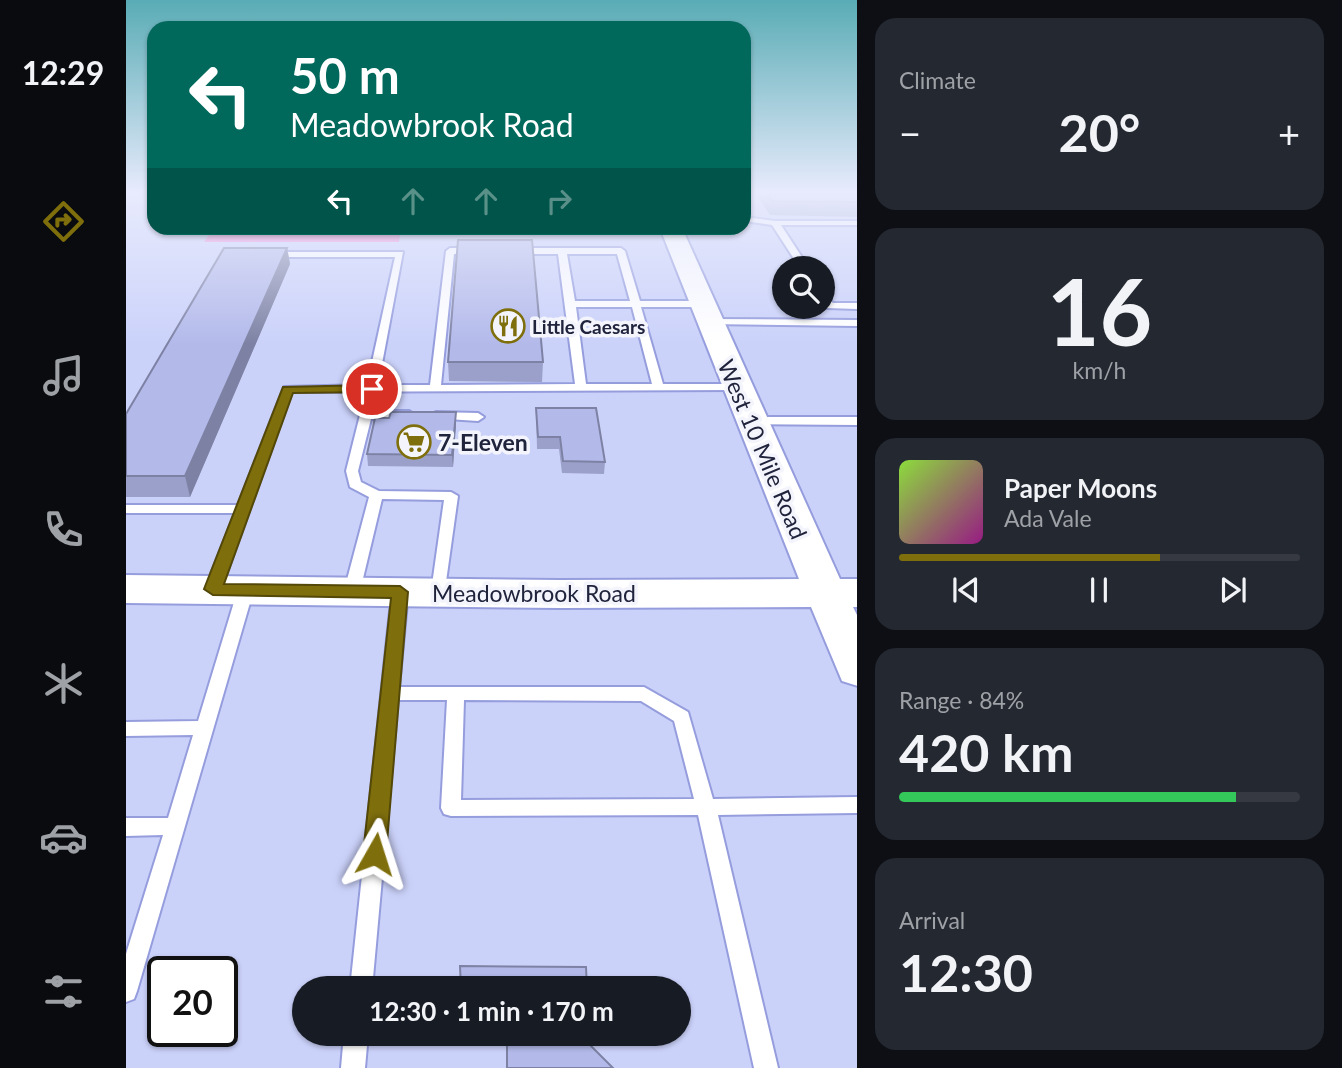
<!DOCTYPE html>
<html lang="en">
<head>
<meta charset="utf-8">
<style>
  :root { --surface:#171b24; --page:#242831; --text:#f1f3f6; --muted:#9ea1a6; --line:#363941; --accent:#7f6f0c }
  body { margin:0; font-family:Lato,sans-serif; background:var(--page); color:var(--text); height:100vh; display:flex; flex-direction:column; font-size:26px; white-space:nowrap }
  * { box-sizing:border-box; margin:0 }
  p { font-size:23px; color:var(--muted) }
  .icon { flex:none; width:38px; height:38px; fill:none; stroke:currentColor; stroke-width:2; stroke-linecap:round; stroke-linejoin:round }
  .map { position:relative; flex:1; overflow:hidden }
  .details { display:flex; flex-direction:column; gap:18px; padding:18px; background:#0d0f14; width:485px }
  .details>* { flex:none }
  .guide { position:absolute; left:21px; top:21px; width:604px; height:214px; border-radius:21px; box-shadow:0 2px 5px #0004; background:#00695c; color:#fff; overflow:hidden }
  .controls { position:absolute; left:646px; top:256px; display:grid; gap:14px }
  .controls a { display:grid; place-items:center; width:63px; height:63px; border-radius:50%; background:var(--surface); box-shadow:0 2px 5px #0004; font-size:35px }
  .speed { position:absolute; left:21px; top:956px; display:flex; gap:14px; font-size:35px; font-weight:700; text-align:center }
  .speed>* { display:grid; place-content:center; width:91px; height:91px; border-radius:50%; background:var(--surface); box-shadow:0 2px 5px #0004; line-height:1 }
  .speed .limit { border:4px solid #111; border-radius:10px; background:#fff; color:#111 }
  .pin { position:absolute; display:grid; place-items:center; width:60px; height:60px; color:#fff; margin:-30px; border:4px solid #fff; border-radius:50%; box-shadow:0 2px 7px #0007 }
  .me { position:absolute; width:77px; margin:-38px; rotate:6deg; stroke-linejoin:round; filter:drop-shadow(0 0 5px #0008) }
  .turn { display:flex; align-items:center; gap:24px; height:147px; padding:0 28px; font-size:32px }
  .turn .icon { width:91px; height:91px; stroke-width:2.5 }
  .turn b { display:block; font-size:49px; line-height:60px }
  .lanes { display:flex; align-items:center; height:66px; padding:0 28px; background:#0003; justify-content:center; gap:35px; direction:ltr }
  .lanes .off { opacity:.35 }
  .big { font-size:52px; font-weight:700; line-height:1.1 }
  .details .widget { flex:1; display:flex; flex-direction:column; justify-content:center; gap:10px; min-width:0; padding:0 24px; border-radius:21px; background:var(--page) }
  .details .dial { align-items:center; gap:0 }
  .dial b { font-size:91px; line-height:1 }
  .song { display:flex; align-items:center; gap:21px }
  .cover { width:84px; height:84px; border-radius:10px; background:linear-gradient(135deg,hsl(90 70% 55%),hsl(310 70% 35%)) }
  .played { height:7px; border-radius:4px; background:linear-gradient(90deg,var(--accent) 65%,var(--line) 65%) }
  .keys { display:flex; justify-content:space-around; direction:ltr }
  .heat { display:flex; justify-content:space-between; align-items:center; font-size:38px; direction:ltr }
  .charge { height:10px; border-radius:5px; background:linear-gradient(90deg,#34c759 84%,var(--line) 0) }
  .trip { position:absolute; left:166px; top:976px; width:399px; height:70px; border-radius:35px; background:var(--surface); box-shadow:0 2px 5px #0004; font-weight:700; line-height:70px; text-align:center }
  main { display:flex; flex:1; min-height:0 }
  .dock { display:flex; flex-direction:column; width:126px; justify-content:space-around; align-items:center; background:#090b0e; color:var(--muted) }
  .dock .icon { width:49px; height:49px }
  .dock .selected { color:var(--accent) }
  .dock b { font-size:32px; color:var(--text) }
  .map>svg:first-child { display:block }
</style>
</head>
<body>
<main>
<nav class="dock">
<b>12:29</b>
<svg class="icon selected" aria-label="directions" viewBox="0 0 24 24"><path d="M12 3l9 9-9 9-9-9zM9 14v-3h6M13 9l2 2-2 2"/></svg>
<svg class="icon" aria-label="music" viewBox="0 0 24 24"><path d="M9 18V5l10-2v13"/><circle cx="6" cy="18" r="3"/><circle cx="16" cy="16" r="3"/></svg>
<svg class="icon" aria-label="phone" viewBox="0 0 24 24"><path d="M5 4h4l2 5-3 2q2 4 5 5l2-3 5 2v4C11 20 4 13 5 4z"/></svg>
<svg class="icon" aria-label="climate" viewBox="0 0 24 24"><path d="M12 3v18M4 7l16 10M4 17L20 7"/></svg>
<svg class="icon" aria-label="car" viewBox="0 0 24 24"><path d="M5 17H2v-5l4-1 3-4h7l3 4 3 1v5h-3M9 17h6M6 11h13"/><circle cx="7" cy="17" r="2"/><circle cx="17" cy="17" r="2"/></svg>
<svg class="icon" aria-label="filters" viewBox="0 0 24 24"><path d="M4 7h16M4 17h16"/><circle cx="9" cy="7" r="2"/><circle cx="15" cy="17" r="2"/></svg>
</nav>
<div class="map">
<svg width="732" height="1068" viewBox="0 0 732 1068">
  <rect width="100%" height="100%" fill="#cbd2fa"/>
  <path fill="#f68bd8" d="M88,228H275L273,242H78Z"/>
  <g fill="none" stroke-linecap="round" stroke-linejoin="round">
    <defs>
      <path id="lane" d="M618,217L649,221H732V225H655L683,268H674L646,225L618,221Z
        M324,248H348L352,251L348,254H328L315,385L449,384L432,254H389L385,251L389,248H495L499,251L514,301H577L582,304L577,307H515L537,384H610L616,387L610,390L166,392L95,589L92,593H82L79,589L109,513H0V505H112L158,387L241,385L269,257H143L140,256V252H277L252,385H304L320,251ZM441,254H491L504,301H449ZM450,307H506L526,384H460Z
        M696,292L707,303H732V309L701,308L696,302Z
        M583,319L732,320V326L579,324L578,322Z
        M240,411H283L289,415L283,419H245L232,471L235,482L253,491L325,492L332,496L318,596H308L305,592L318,500L256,499L234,591L231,595H221L218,591L243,497L224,487L220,471L234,415Z
        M310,412L352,413L358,417L352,421L306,418L304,416Z
        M626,417H732V425L622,424V418Z
        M120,584L128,589L11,991L8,999L0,1002V954L37,835L0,836V818H42L67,735L0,736V722L72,721L112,589Z
        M274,587L279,588L282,592L273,687H518L562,712L587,799L732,797V813L592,815L652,1068H628L572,815L325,816L318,814L315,808L321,700H272L246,989H224L266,592L269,588ZM338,700L515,701L548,721L568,799L335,800Z
        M218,1034H242L239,1068H215Z"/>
      <path id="secondary" d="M534,228H556L714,579H732V607H727L732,617V686L716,681L685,607L434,608L0,603V575L434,580L673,579Z"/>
    </defs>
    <use href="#lane" stroke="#959ddd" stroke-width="4"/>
    <use href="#secondary" stroke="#959ddd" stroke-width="4"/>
    <use href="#lane" fill="#fff" fill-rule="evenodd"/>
    <use href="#secondary" fill="#fff" fill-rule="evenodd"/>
  </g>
  <path fill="#9aa0c9" d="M630,194H732V217L644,215Z
    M161,248L164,264L64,497H0V414Z
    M322,362H417L416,382L323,381Z
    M410,408L479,462L478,474L436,473L433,449H411Z
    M330,412V424L327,467L242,466L241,454L263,418Z"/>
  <path fill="#7d82a4" d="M161,248L164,264L64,497L59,476Z
    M330,412V424L327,467L326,455Z"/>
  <path fill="#b3baea" stroke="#7d82a4" stroke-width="2" d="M642,194H732V202L646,201Z
    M332,240H406L417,362H322Z
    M98,248H161L59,476H0V414Z
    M410,408H470L479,462L437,461L434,437H412Z
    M265,412H330L326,455L241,454L249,418H263Z
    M334,966L460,967L461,989H335Z
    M381,1034H464L465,1046L487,1068H381Z"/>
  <linearGradient id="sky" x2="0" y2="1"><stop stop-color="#59acb5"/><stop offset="0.56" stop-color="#e8ebfd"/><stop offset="1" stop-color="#e8ebfd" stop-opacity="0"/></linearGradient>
  <rect width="732" height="344" fill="url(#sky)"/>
  <path fill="#7f6f0c" stroke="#534808" stroke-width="2" d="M246,385L252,389L250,392L167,393L98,584L274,586L282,592L260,854L257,862L249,865L241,862L237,854L265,598L87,595L78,589L157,387Z"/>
  <defs>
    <symbol id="restaurant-ring" viewBox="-11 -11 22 22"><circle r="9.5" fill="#f4f5fc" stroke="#7f6f0c" stroke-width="1.5"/><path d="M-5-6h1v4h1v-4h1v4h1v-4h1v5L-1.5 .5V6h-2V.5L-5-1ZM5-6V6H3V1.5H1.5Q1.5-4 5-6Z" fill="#7f6f0c"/></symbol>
    <symbol id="supermarket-ring" viewBox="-11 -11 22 22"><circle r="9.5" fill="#f4f5fc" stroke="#7f6f0c" stroke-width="1.5"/><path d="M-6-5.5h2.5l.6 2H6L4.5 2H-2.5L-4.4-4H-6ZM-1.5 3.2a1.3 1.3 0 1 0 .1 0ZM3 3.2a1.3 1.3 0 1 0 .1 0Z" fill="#7f6f0c"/></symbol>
  </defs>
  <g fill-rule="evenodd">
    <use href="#restaurant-ring" x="363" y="307" width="38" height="38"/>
    <use href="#supermarket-ring" x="269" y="423" width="38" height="38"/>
  </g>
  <g text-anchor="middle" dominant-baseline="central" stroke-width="7" stroke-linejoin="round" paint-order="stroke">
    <g font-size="19" font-weight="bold" fill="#20233c" stroke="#f4f5fc" text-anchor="start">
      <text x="406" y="326">Little Caesars</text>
    </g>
    <g font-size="23" font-weight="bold" fill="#20233c" stroke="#f4f5fc" text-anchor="start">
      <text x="312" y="442">7-Eleven</text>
    </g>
    <g font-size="23" fill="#20233c" stroke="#f4f5fc">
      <text transform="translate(637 449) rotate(67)">West 10 Mile Road</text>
      <text x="408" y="593">Meadowbrook Road</text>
    </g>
  </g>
</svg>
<div class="controls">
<a><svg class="icon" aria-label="search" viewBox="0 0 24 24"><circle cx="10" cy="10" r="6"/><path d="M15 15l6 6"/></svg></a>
</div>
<div class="speed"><div class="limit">20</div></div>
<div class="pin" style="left:246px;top:389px;background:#d93025"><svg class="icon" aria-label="arrive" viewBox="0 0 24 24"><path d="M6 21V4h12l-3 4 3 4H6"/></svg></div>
<svg class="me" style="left:249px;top:854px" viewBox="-20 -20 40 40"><path d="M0-17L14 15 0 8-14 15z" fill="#7f6f0c" stroke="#fff" stroke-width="4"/></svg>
<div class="trip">12:30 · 1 min · 170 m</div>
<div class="guide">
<div class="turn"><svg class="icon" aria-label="left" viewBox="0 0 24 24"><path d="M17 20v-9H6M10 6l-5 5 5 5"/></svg><div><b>50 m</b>Meadowbrook Road</div></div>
<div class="lanes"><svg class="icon" aria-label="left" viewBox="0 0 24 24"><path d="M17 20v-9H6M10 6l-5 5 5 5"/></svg><svg class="icon off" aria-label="ahead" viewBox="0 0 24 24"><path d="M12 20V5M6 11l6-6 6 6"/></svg><svg class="icon off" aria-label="ahead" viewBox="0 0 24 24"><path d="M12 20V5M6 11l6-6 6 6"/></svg><svg class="icon off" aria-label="right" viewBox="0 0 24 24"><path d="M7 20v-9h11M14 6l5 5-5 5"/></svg></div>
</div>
</div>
<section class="details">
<div class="widget"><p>Climate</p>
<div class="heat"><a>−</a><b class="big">20°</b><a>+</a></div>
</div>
<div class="widget dial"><b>16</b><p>km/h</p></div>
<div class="widget">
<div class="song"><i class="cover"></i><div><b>Paper Moons</b><p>Ada Vale</p></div></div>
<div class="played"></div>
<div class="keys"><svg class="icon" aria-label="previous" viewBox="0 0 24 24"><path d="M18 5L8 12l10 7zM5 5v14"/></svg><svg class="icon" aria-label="pause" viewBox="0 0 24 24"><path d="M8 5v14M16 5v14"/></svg><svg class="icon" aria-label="next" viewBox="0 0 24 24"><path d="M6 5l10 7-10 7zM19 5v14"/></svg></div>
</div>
<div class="widget"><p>Range · 84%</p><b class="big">420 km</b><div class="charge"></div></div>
<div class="widget"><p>Arrival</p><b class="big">12:30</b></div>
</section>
</main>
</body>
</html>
